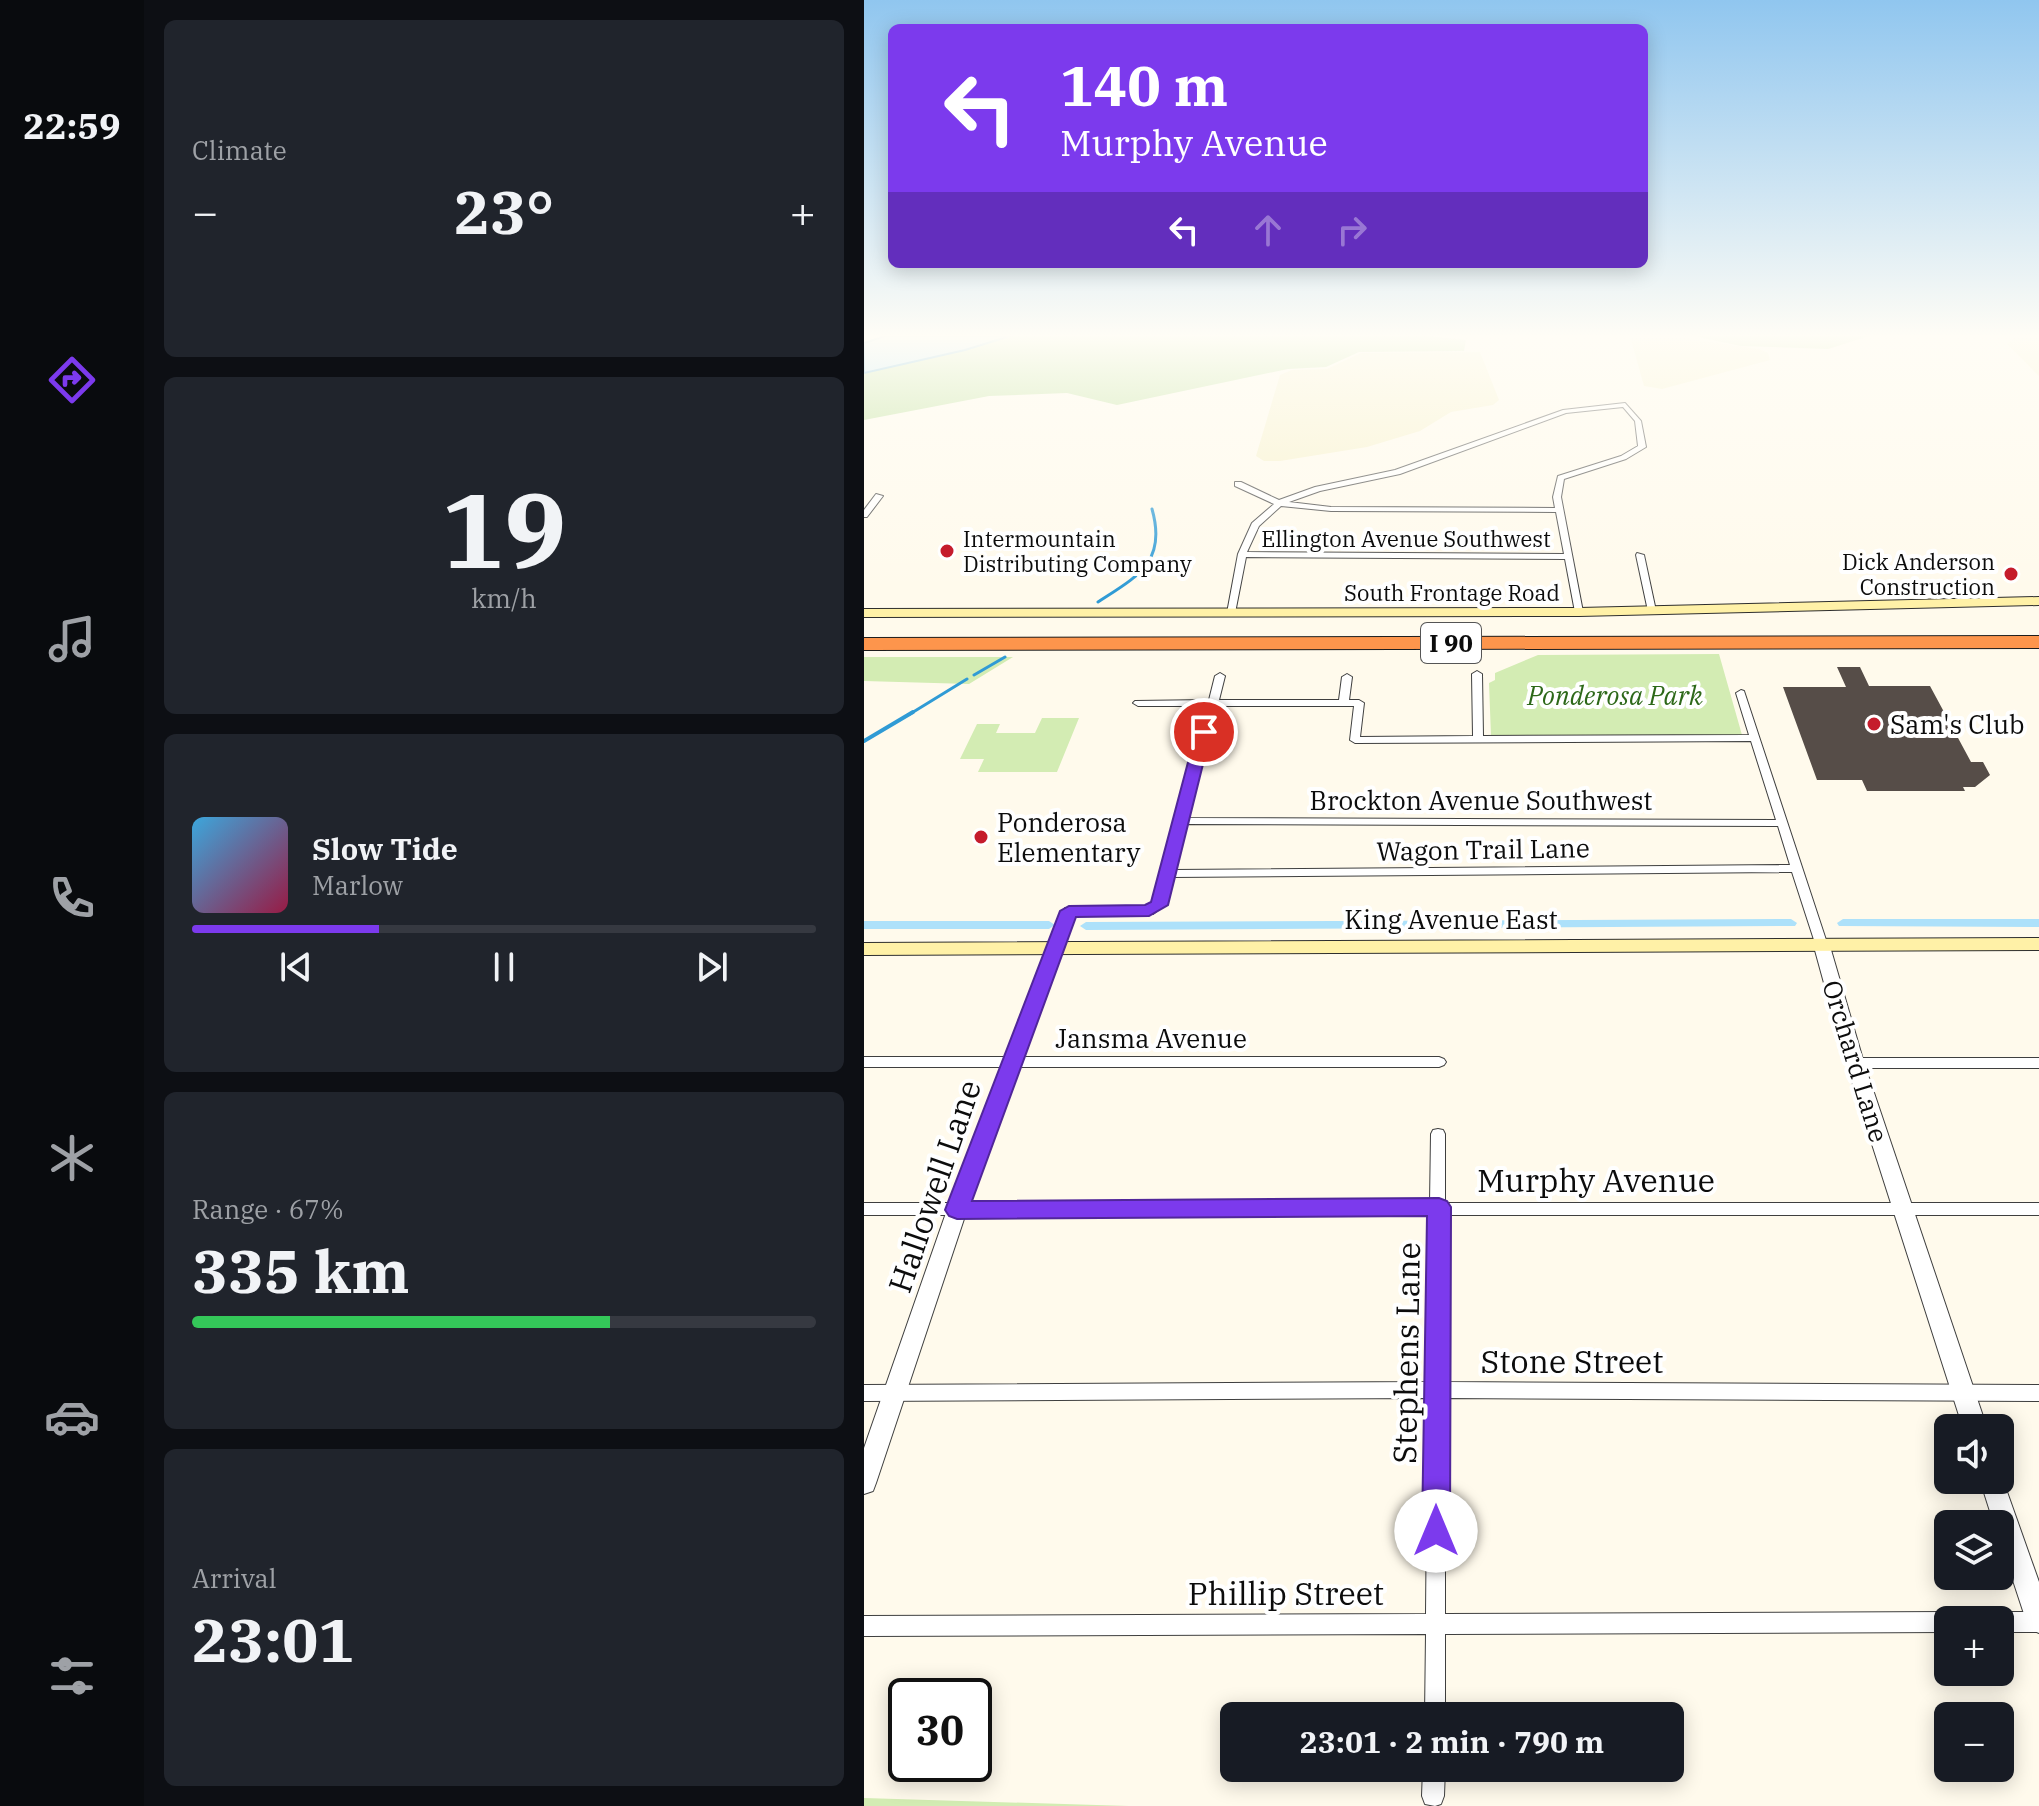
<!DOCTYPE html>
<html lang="en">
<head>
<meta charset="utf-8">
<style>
  :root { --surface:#171b24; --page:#20242c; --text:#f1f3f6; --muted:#9ea1a6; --line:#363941; --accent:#7c3aed }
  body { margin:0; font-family:"IBM Plex Serif",serif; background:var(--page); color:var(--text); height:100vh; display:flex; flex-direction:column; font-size:30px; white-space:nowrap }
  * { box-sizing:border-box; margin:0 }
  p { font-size:26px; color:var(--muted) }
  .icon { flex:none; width:44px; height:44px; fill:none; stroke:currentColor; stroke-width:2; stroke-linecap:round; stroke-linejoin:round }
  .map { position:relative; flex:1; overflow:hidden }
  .sheet { display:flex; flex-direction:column; gap:20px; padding:20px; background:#0d0f14; width:720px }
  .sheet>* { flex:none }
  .banner { position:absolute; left:24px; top:24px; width:760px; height:244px; border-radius:12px; box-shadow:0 4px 20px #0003; background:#7c3aed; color:#fff; overflow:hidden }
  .controls { position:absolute; left:1070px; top:1414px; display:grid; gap:16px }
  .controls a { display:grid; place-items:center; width:80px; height:80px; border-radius:12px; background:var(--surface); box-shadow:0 4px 20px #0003; font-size:40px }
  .speed { position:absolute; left:24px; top:1678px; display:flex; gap:16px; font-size:40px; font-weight:700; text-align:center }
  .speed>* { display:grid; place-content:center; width:104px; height:104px; border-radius:50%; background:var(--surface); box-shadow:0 4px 20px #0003; line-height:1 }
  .speed .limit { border:4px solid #111; border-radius:12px; background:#fff; color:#111 }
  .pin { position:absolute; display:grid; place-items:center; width:68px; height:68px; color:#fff; margin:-34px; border:4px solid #fff; border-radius:50%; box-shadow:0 2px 8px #0007 }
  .me { position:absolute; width:88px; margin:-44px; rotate:0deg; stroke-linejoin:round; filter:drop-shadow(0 0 6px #0008) }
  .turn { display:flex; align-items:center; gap:28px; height:168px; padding:0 40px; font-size:36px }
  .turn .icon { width:104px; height:104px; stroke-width:2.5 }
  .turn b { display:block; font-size:56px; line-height:68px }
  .lanes { display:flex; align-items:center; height:76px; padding:0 40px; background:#0003; justify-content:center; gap:40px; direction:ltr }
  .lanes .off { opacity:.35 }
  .big { font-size:60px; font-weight:700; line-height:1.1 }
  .sheet .card { flex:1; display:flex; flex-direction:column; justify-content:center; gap:12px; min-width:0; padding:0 28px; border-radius:12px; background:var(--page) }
  .sheet .dial { align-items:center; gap:0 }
  .dial b { font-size:104px; line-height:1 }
  .song { display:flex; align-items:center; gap:24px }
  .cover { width:96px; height:96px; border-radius:12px; background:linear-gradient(135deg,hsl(200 70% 55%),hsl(340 70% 35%)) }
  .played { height:8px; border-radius:4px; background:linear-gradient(90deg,var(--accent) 30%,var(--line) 30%) }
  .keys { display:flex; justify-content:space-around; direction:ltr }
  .heat { display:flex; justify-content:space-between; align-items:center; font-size:44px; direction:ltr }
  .charge { height:12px; border-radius:6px; background:linear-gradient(90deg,#34c759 67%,var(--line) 0) }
  .trip { position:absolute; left:356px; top:1702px; width:464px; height:80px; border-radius:12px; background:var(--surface); box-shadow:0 4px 20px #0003; font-weight:700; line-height:80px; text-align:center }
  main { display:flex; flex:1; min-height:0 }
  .menu { display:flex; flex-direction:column; width:144px; justify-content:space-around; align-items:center; background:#090b0e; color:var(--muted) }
  .menu .icon { width:56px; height:56px }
  .menu .on { color:var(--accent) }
  .menu b { font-size:36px; color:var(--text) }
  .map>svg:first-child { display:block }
</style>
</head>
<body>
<main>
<nav class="menu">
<b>22:59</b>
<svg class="icon on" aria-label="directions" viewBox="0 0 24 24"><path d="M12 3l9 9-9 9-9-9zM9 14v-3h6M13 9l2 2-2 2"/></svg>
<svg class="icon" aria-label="music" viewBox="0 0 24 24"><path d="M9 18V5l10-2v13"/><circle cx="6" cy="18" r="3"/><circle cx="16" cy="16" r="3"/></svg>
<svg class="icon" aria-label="phone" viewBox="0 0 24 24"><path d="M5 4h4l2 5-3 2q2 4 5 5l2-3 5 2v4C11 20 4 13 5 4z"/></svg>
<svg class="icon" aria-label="climate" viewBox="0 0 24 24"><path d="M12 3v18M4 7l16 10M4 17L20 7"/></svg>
<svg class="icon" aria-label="car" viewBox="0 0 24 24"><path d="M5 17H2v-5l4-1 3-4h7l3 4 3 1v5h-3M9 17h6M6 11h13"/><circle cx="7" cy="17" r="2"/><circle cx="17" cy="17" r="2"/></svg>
<svg class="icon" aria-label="filters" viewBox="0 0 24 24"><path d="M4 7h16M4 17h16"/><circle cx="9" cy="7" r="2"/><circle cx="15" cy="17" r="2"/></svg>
</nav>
<section class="sheet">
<div class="card"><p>Climate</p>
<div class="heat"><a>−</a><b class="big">23°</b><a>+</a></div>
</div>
<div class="card dial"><b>19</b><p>km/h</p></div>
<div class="card">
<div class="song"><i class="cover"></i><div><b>Slow Tide</b><p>Marlow</p></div></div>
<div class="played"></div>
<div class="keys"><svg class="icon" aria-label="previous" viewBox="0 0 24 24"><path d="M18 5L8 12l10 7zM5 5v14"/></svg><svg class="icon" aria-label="pause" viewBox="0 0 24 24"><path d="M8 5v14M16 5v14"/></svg><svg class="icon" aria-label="next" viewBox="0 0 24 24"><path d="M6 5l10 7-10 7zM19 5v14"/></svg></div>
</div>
<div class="card"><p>Range · 67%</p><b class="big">335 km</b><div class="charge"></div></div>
<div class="card"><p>Arrival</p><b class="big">23:01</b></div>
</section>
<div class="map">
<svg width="1175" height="1806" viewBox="0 0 1175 1806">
  <rect width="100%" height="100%" fill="#fffaec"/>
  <path fill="#f7f1ca" d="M766,336H805L895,349L904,353L906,360L798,389L780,386Z
    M1175,336V376L1143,344L1152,337Z
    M616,352L635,400L629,405L587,412L556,431L503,447L416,461H400L392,456L416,375L428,370L463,369L497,353Z"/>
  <path fill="#d3ecb3" d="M855,654L878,735L627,736L625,683L631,680V673L674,655Z
    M0,657H149L105,684L0,681Z
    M178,718H215L193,772H114L120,759H96L113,724H136L132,733H171Z
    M0,1798L265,1806H0Z"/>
  <path fill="#b7dd92" d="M146,336H566L602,340L600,351L495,352L462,367L424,369L253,405L203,393L125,396L0,420V373L101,350Z
    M829,336H1005L964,349L877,346Z"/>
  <path fill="#ade1fa" stroke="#309bd5" stroke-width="2" d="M21,336H146L101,350L0,373V343Z"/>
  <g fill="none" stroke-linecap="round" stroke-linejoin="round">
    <path stroke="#309bd5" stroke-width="3" d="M234,602C274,576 303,562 288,509
      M110,675L141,657
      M46,714L103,679"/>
    <path stroke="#309bd5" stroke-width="4" d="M0,741L49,712"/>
    <path fill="#ade1fa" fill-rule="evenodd" d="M927,919L933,923L931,926L222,930L216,926L222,922Z
      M979,919H1175V927L975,926L973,923Z
      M0,921H185L191,925L185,929H0Z"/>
  </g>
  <path fill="#564d48" d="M973,667H996L1005,686H1066L1107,762H1119L1126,775L1111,787H1099L1101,791H1003L998,780H953L919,687H982Z"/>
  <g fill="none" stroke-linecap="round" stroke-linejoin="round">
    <defs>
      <path id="minor" d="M761,403L777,421L782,447L762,459L700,479L697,497L719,612L718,614L715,615L711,612L701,559L382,557L371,613L367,616L363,613L374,554L388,523L410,504L371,486V482H377L415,500L451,487L531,470L699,410ZM759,407L771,421L774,446L757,456L694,476L689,497L691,508L467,507L425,502L456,491L536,474L702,413ZM417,506L467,511L692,512L700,554L383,552L395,526Z
        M12,494L19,496L3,517H0V510Z
        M773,553L780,555L792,611L791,613H785L784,611L772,555Z
        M613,671L618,674L619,736L885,735L872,693L877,690L880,691L963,943L961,946H953L951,943L928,872L308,877L301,905L289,914L210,915L198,947L196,950H188L186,947L201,908L283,907L289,903L343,706H274L269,703L271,701L345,700L351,676L356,673L361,676L355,700H475L478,677L483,674L488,677L485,700H495L500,703L496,737L609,736L608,674ZM353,706H490L486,740L491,743L887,741L912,820L324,818ZM322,824L914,826L926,865L310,870Z
        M0,1057H575L580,1059L582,1062L580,1065L575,1067H0Z
        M991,1058H1175V1068H991L986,1066L984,1063L986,1060Z
        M574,1129L579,1130L581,1134V1203H1175V1215H581V1382L1175,1385V1401L581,1398V1614L1084,1612L1091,1615L1093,1620H1084V1632L581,1634V1716H561L562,1634L0,1636V1616L562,1614L564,1398L0,1401V1385L564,1382L566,1215H0V1203H566L567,1134L569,1130Z
        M1136,1612H1175V1632H1136V1620H1127L1129,1615Z
        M559,1768H581L580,1796L577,1804L571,1806L561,1804L558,1796Z"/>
      <path id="tertiary" d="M957,938L965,943L1000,1063L1123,1428H1099L982,1063L949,943Z
        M192,942L200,947L103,1210L12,1483L9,1491L0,1494V1448L83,1210L184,947Z
        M1136,1472L1175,1582V1633L1166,1629L1162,1620L1136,1541V1524H1130L1116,1480H1136Z"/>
      <path id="secondary" d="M1175,597V605L715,616L0,617V609L715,608Z
        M1175,938V950L0,955V943Z"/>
      <path id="motorway" d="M1175,636V648L0,650V638Z"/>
    </defs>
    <use href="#minor" stroke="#3f3f3f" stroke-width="2"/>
    <use href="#tertiary" stroke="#3f3f3f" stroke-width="2"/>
    <use href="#secondary" stroke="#2e2e2e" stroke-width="2"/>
    <use href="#motorway" stroke="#1d1d1d" stroke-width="2"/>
    <use href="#minor" fill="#fff" fill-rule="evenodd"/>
    <use href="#tertiary" fill="#fff" fill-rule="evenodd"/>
    <use href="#secondary" fill="#fff1a7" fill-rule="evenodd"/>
    <use href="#motorway" fill="#fd954c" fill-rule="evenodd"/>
  </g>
  <linearGradient id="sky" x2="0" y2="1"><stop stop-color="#90c6ef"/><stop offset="0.57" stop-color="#fffdf6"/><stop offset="1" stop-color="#fffdf6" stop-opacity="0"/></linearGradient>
  <rect width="1175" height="589" fill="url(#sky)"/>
  <path fill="#7c3aed" stroke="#51269a" stroke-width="2" d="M340,728L347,732L304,905L285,916L212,917L108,1201L575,1198L583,1201L587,1207L586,1531L582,1540L572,1544L562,1540L558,1531L563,1216L93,1219L85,1216L81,1210L196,911L205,906L281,905L287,902L332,732Z"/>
  <g fill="#c51c2c" stroke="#fff" stroke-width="3">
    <circle cx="83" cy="551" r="8"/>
    <circle cx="1147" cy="574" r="8"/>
    <circle cx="1010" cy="724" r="8"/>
    <circle cx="117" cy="837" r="8"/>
  </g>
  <g text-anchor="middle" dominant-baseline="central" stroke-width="8" stroke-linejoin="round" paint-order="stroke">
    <g font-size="22" fill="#0c0c0c" stroke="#fff" text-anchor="start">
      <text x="99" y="538">Intermountain<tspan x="99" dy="25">Distributing Company</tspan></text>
      <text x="1131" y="561" text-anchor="end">Dick Anderson<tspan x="1131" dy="25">Construction</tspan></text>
    </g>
    <g font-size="22" fill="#0c0c0c" stroke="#fff">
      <text x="542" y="538">Ellington Avenue Southwest</text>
      <text x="588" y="592">South Frontage Road</text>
    </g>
    <rect fill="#fff" stroke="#555" stroke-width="2" x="557" y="623" width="60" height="40" rx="6"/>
    <g font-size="24" font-weight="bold" fill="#0c0c0c">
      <text x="587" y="643">I 90</text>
    </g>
    <g font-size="26" font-style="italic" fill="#2d6819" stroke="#fff">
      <text x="751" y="695">Ponderosa Park</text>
    </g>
    <g font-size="26" fill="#0c0c0c" stroke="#fff" text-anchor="start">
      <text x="1026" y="724">Sam's Club</text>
      <text x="133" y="822">Ponderosa<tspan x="133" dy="30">Elementary</tspan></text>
    </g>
    <g font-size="26" fill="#0c0c0c" stroke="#fff">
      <text x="617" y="800">Brockton Avenue Southwest</text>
      <text transform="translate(619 849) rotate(-1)">Wagon Trail Lane</text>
      <text x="587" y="919">King Avenue East</text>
      <text x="287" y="1038">Jansma Avenue</text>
      <text transform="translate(992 1061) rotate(73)">Orchard Lane</text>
    </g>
    <g font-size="32" fill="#0c0c0c" stroke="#fff">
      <text x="732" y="1180">Murphy Avenue</text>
      <text transform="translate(70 1186) rotate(-71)">Hallowell Lane</text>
      <text transform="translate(542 1353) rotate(-89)">Stephens Lane</text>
      <text x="708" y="1361">Stone Street</text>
      <text x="422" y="1593">Phillip Street</text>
    </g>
  </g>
</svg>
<div class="controls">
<a><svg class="icon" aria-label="sound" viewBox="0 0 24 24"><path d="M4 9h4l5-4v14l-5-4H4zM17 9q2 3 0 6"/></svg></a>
<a><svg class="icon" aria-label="layers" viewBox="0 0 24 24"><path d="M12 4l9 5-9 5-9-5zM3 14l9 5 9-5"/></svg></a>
<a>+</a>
<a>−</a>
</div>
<div class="speed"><div class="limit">30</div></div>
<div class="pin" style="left:340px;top:732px;background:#d93025"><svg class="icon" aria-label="arrive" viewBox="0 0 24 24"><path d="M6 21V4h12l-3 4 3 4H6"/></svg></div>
<svg class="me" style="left:572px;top:1531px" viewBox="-20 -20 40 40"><circle r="19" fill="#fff"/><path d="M0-13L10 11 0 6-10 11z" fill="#7c3aed"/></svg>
<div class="trip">23:01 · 2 min · 790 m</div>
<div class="banner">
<div class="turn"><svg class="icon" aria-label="left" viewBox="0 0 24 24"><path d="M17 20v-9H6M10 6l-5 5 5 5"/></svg><div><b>140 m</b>Murphy Avenue</div></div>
<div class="lanes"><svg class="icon" aria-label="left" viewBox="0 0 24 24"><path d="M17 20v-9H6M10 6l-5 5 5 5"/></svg><svg class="icon off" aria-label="ahead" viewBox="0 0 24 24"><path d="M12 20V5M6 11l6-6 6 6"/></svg><svg class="icon off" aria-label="right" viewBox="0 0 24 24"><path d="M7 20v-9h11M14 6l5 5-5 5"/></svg></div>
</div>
</div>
</main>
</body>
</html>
